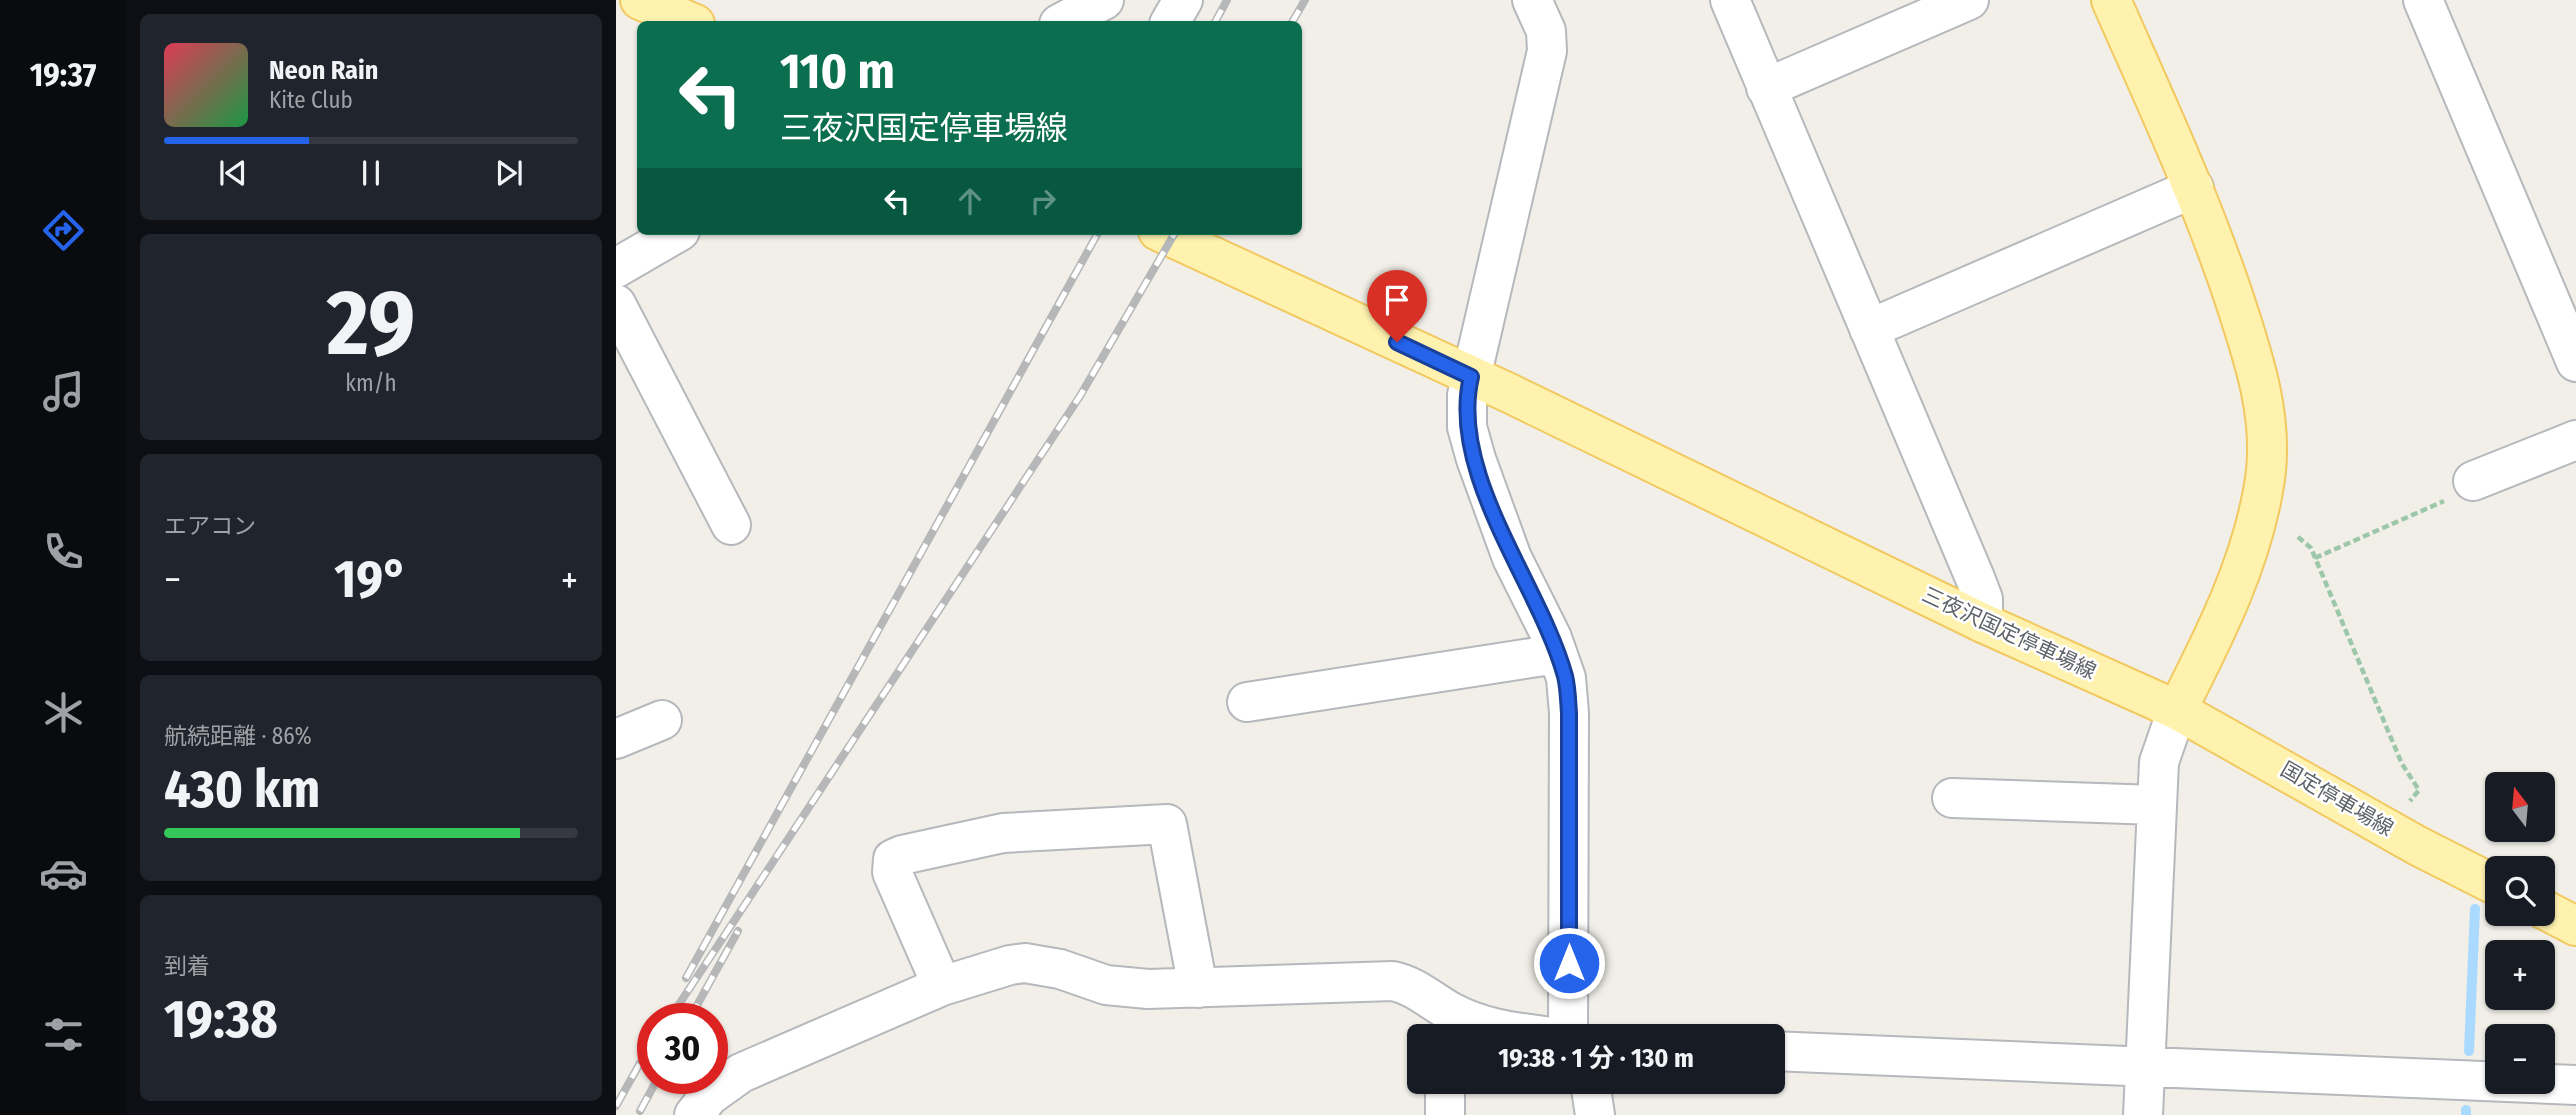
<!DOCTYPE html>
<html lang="ja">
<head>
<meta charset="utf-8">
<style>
  :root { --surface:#171b24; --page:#20242c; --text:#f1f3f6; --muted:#9ea1a6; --line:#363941; --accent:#2563eb }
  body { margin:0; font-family:"Fira Sans Condensed","Noto Sans JP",sans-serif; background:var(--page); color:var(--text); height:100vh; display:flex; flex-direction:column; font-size:26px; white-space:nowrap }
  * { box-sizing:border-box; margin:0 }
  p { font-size:23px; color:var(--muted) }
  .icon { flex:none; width:38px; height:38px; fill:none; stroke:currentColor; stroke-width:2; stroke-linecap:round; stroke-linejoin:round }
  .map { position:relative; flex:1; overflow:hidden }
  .drawer { display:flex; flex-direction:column; gap:14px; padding:14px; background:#0d0f14; width:490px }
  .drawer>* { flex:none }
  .banner { position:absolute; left:21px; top:21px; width:665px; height:214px; border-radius:10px; box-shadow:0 2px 5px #0004; background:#0b6e4f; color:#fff; overflow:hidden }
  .needle { width:46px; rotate:344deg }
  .controls { position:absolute; left:1869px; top:772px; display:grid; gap:14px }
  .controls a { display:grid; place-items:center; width:70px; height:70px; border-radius:10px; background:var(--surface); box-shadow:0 2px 5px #0004; font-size:35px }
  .speed { position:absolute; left:21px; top:1003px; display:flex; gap:14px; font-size:35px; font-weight:700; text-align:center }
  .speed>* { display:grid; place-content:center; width:91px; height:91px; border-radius:50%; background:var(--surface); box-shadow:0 2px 5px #0004; line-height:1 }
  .speed .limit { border:10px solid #d22; background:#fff; color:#111 }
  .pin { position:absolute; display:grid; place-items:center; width:60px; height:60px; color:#fff; margin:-72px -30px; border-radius:50% 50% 50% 0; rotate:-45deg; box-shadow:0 0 7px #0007 }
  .pin .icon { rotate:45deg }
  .me { position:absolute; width:77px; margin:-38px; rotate:0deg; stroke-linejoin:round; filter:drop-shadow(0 0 5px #0008) }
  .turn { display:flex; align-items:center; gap:24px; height:147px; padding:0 28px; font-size:32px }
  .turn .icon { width:91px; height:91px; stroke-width:2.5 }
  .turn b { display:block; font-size:49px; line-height:60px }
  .lanes { display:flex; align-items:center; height:66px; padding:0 28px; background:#0003; justify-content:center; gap:35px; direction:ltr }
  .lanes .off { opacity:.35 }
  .big { font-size:52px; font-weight:700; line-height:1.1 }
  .drawer .card { flex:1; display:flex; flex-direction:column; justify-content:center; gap:10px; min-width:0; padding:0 24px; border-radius:10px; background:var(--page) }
  .drawer .dial { align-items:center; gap:0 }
  .dial b { font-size:91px; line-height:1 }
  .song { display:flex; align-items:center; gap:21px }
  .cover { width:84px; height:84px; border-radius:10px; background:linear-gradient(135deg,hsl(350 70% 55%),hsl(140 70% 35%)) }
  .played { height:7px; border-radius:4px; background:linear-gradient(90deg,var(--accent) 35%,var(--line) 35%) }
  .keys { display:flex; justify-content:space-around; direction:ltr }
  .heat { display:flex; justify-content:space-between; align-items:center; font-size:38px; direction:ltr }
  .charge { height:10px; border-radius:5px; background:linear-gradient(90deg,#34c759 86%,var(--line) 0) }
  .trip { position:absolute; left:791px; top:1024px; width:378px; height:70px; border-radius:10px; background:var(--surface); box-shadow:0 2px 5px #0004; font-weight:700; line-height:70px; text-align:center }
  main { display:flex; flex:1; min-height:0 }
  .menu { display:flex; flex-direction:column; width:126px; justify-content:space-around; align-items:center; background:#090b0e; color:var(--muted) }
  .menu .icon { width:49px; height:49px }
  .menu .current { color:var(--accent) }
  .menu b { font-size:32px; color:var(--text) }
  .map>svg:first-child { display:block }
</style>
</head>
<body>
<main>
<nav class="menu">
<b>19:37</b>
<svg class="icon current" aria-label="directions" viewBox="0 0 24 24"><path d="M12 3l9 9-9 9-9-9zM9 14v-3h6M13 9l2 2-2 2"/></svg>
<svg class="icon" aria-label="music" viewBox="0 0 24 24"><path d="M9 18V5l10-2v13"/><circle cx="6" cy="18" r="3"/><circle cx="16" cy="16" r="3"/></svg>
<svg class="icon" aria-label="phone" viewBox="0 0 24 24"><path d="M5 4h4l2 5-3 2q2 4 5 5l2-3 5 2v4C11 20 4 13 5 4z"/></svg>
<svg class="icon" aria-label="climate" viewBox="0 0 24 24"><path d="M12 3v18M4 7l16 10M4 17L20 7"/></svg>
<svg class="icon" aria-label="car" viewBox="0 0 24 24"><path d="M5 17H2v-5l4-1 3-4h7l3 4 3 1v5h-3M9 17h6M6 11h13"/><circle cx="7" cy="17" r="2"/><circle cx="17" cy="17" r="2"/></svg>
<svg class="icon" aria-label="filters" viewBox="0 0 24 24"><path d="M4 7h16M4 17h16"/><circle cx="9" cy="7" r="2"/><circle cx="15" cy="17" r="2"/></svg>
</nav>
<section class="drawer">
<div class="card">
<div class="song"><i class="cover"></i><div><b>Neon Rain</b><p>Kite Club</p></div></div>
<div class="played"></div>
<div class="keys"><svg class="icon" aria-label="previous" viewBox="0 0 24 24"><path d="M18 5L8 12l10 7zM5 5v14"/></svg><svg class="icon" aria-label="pause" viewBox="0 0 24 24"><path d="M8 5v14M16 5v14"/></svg><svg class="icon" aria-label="next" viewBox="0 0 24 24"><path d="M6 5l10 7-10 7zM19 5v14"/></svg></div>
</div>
<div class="card dial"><b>29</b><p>km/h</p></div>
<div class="card"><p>エアコン</p>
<div class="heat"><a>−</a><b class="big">19°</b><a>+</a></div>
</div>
<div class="card"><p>航続距離 · 86%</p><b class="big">430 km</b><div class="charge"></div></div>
<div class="card"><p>到着</p><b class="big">19:38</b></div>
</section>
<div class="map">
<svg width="1960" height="1115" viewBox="0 0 1960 1115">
  <rect width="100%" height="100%" fill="#f1efe8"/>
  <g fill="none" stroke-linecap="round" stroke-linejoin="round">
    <path stroke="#aadaff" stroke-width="10" d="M1853,1051L1859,909
      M1850,1115V1110"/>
    <defs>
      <path id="minor" d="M916,0L930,31L931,51L851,395V427L860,459L896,558L936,638L950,678L953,713L952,1036
        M1114,0L1359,578L1367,599V623
        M1807,0L1960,362
        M443,24L488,0
        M553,24L567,0
        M1150,88L1353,0
        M0,268L64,231
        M0,304L115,525
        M1253,329L1578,188
        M1857,481L1960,440
        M631,702L941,654
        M0,739L46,720
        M1336,798L1541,805
        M326,986L276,872L277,859L286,855L387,833L551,824L582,988
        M1157,1051L1960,1085
        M829,1082V1115
        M974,1082L979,1115
        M78,1115L93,1096L125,1073L326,986L394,965L409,963L444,969L490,985L532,989L777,981C800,986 815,1001 835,1012C865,1028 895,1032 929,1036
        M1527,1115L1543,762L1561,710"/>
      <path id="major" d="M24,0L79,24
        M1495,0C1538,98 1584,196 1618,298C1637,356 1658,417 1649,479C1637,561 1598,637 1561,710
        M542,231L893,393L1367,623L1561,710L1802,846L1881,886
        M1927,909L1960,926"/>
    </defs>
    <use href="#minor" stroke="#b5b8bc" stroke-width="42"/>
    <use href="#major" stroke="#f2c960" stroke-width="42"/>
    <path stroke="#9cc7a9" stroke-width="4.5" stroke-dasharray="7 3.5" stroke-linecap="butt" d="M1682,537L1695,548L1786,764L1803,790L1794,801
      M1699,558L1828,501"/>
    <use href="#minor" stroke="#fff" stroke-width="38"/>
    <use href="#major" stroke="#fff2af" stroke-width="38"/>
    <defs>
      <path id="rail" d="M598,24L611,0
        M675,24L689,0
        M70,978L483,231
        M54,1018L464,396L560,231
        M74,1018L122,931
        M0,1106L37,1040
        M24,1111L42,1078"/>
    </defs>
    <use href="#rail" stroke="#b6b7b8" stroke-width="8"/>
    <use href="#rail" stroke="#fff" stroke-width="5" stroke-dasharray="16" stroke-linecap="butt"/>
  </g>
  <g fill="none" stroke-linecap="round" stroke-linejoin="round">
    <defs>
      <path id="route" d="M781,342L855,377C832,475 924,585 949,676C952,688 952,701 953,713V963"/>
    </defs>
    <use href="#route" stroke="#184099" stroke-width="18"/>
    <use href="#route" stroke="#2563eb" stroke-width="12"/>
  </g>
  <g text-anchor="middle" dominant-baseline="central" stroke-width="5" stroke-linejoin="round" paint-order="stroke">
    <g font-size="21" fill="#5f6368" stroke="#fff">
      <text transform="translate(1393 633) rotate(25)">三夜沢国定停車場線</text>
      <text transform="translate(1721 799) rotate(30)">国定停車場線</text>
    </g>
  </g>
</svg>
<div class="controls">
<a><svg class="needle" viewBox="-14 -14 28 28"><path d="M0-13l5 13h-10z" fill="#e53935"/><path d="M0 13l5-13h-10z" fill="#9ea1a6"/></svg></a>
<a><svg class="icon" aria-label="search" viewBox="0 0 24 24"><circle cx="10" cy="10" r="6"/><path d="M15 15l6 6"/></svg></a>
<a>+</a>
<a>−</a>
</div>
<div class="speed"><div class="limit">30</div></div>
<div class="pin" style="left:781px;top:342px;background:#d93025"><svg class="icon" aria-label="arrive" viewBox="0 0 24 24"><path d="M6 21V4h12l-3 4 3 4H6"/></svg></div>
<svg class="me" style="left:953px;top:963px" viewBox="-20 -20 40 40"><circle r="17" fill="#2563eb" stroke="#fff" stroke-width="3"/><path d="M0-11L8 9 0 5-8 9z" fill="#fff"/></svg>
<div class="trip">19:38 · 1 分 · 130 m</div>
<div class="banner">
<div class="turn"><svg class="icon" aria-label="left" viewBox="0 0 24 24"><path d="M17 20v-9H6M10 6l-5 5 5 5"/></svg><div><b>110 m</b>三夜沢国定停車場線</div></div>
<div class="lanes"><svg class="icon" aria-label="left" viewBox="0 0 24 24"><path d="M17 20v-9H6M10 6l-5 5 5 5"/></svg><svg class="icon off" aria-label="ahead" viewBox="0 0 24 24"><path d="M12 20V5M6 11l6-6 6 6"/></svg><svg class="icon off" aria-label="right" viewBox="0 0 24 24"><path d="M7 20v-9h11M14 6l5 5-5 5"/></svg></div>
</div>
</div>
</main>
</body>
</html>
